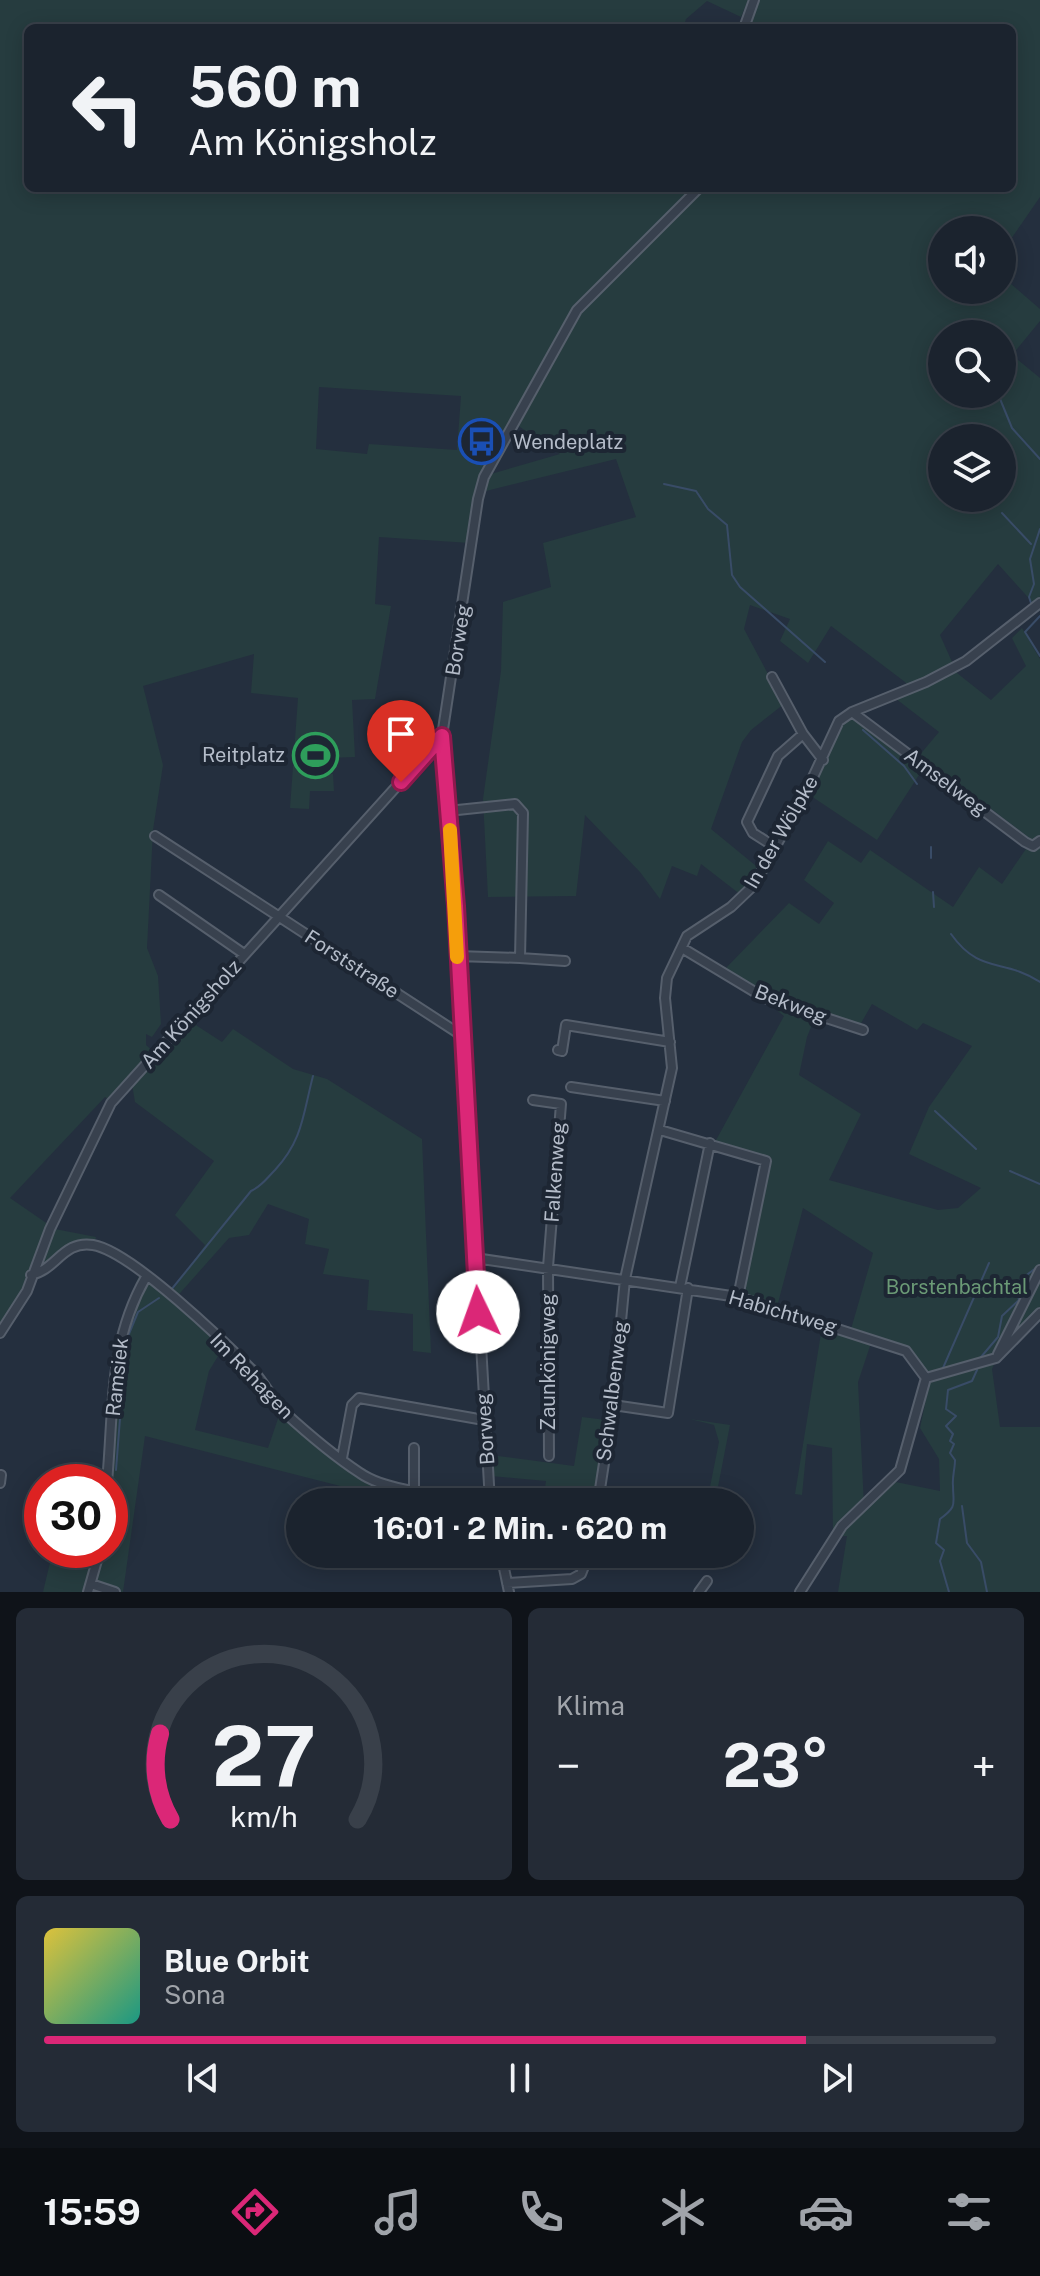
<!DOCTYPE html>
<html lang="de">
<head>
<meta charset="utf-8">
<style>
  :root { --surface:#1b232e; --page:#242b36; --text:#f1f3f6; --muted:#a0a4aa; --line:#39404a; --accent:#db2777 }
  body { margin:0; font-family:"Public Sans",sans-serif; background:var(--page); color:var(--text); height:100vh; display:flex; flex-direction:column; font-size:30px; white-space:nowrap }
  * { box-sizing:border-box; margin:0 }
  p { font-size:26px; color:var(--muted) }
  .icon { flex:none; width:44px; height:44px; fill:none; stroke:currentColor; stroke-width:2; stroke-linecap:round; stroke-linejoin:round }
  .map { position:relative; height:1592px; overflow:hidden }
  .side { display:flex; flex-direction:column; gap:16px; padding:16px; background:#0f1319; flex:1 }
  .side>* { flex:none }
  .guide { position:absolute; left:24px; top:24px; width:992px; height:168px; border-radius:12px; box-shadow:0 4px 20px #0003,0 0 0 2px var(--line); background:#1b232e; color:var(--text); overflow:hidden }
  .controls { position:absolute; left:928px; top:216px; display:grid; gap:16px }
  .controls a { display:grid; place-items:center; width:88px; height:88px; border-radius:50%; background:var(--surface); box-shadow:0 4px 20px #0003,0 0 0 2px var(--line); font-size:40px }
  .speed { position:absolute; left:24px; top:1464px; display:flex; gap:16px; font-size:40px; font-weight:700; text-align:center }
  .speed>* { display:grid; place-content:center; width:104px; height:104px; border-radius:50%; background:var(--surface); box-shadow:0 4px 20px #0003,0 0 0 2px var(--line); line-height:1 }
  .speed .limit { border:12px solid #d22; background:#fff; color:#111 }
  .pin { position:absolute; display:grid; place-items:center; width:68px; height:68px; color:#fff; margin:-82px -34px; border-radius:50% 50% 50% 0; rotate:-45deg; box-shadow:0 0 8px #0007 }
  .pin .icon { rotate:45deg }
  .me { position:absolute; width:88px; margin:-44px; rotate:357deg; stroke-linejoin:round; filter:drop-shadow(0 0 6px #0008) }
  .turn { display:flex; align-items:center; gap:28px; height:168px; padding:0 32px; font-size:36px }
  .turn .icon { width:104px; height:104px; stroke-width:2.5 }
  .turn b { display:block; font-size:56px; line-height:68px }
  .big { font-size:60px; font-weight:700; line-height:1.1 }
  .side .card { flex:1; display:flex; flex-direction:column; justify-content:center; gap:12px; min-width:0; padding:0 28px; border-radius:12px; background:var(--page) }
  .side .dial { align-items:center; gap:0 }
  .dial svg { height:208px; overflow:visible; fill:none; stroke:var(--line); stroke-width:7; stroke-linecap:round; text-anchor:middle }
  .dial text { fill:var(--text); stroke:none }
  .song { display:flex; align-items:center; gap:24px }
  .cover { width:96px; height:96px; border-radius:12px; background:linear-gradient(135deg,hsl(50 70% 55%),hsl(170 70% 35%)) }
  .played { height:8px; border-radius:4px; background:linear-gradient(90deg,var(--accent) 80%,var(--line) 80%) }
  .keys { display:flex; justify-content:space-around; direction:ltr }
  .heat { display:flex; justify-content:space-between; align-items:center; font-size:44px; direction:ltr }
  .side .tiles { flex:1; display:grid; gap:16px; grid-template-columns:1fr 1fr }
  .card:last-child { grid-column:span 2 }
  .trip { position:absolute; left:286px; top:1488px; width:468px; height:80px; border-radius:40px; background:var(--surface); box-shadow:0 4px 20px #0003,0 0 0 2px var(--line); font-weight:700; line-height:80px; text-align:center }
  .menu { display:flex; height:128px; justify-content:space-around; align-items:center; background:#0b0e12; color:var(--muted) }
  .menu .icon { width:56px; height:56px }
  .menu .current { color:var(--accent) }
  .menu b { font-size:36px; color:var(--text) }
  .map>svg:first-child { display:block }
</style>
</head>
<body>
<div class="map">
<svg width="1040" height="1592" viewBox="0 0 1040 1592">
  <rect width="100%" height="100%" fill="#242f3e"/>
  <path fill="#263c3f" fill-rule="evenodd" d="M0,0H748L741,17L707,1L686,19L683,28H28V188H1012V28H745L756,0H1040V197L1002,252V230H942V290H1002V276L1040,309V321L1012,355L1040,378V600L1034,604L998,564L940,635L957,673L991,700L1026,666L1012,638L1022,628L1040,659V1309L998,1356L992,1369L1000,1427H1040V1592H838L847,1536H833L832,1448L807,1444L802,1495L795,1494L823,1321L851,1329L873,1253L803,1208L777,1307L742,1296L769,1161L715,1142L784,1016L725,969L789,903L819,924L834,903L804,880L828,841L861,863L870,850L953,907L979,867L1002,884L1032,840L928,761L877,840L808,794L852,708L918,757L939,732L891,695L910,688L905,682L831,626L808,663L780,641L790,619L750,605L744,629L784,704L751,730L742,742L711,829L761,870L741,895L701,864L697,876L672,866L660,899L640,872L585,815L576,896L488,897L483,799L501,671L503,602L551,587L543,543L636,517L616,459L478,493L470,543L379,537L375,604L391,606L375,699L352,700L355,757L328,758L326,774H333L334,791H310L309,809L290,808L298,698L251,693L254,654L143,686L163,765L153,830L147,948L158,976L161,1024L152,1037L146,1034V1045L157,1055L188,1020L222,1042L233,1029L293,1069L327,1079L422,1139L431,1353L413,1351V1314L367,1310L369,1280L323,1274L329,1249L305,1244L309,1219L268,1204L249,1235L229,1238L173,1301L223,1348L209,1371L195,1430L268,1448L282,1407L362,1481L400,1491L399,1501L145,1436L123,1592H43L53,1550H110L115,1351L121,1323L140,1273L168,1297L205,1245L175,1215L214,1161L135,1102L132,1084L115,1104L105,1097L10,1198L55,1229L96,1237L93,1247C72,1249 41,1268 30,1287C19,1303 14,1321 0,1336ZM942,334H1002V394H942ZM319,387L461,396L457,450L369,444L367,454L316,449ZM517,425L560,454L491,474V472ZM942,438H1002V498H942ZM872,1004L917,1030L923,1023L972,1046L929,1107L909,1154L981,1188L958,1208L938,1210L829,1180L861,1114L799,1075L807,1037L818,1010L860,1025ZM873,1337L908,1349L930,1380L920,1428L939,1459L940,1491L891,1481L864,1506L858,1382Z
    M582,1417L606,1420L594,1502H543L546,1481L491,1476L490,1455L574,1466Z
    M690,1419L730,1425L715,1502H707L719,1442L714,1425Z"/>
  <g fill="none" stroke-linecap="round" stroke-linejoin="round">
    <path stroke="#394c67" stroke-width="2" d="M998,394L1012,428L1040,459
      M664,484L696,491L708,509L727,525L732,575L740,587L825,662
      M1002,513L1031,544
      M1031,603L1029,597L1034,584L1030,559L1040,529
      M1040,616L1025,632L1040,656
      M863,730L904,766L917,784
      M931,847V858
      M933,892L934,907
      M951,934C980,975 1004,958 1040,982
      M935,1111L976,1149
      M1010,1171L1040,1184
      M166,1285L171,1290L251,1191C262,1186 266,1179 275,1170C303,1140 303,1114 313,1076
      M981,1357L998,1337L1002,1316L1019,1300L1016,1283L1040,1265
      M943,1368L989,1263
      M116,1470L126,1341L138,1312L159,1298
      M962,1506L967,1543L981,1562L987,1592
      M949,1592L940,1561L944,1550L936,1543L940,1519C958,1506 953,1504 953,1486C952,1477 955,1469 955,1460L950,1453L954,1444L950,1441L953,1434L946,1426L956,1416L946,1409L948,1390L972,1381L977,1370"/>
    <defs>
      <path id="minor" d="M744,28L754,0
        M772,677L803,734L823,760
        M852,712L1025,842L1033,846L1040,841
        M448,811L515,804L523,813L520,958L457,956
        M155,836L461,1035
        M775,847L753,833L747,822L778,756L803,734
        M159,895L244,954
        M682,948L765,998L863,1030
        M520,958L565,961
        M558,1050L562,1051L566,1025L670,1042
        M571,1087L665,1101
        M533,1100L561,1104L548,1267L549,1456
        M660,1130L766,1161L738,1297
        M475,1258L738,1297L906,1351L926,1378
        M31,1275C56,1270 63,1240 93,1245C131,1251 226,1343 255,1373C266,1385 273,1401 284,1412C307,1433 334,1456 360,1473C390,1494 454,1495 490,1501
        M680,1287L710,1143
        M0,1333L27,1291L50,1229L111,1103L442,736
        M998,1354L1040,1270
        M926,1378L996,1358L1040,1313
        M613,1405L668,1413L688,1288
        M342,1458L352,1405L359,1398L484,1420
        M107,1482C114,1408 108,1343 146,1277
        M0,1483L1,1475
        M414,1489V1448
        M490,1502L456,906L442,736L478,499L484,477L577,310L699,188
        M598,1502L613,1405L625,1279L672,1068L665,998L667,978L687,936L731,907L754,885L807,790L839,721L852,712L926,682L966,661L1040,603
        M501,1554L509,1592
        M507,1583L572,1579L581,1574L589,1554
        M91,1584L115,1592
        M88,1592L100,1550
        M699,1592L707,1581
        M800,1592L842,1526L900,1470L926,1378"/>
    </defs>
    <use href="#minor" stroke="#565f6c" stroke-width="12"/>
    <use href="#minor" stroke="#38414e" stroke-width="8"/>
  </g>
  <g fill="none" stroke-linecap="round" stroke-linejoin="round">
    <defs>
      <path id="route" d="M401,782L442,736L456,906L478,1312"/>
    </defs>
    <use href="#route" stroke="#8e194d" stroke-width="20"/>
    <use href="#route" stroke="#db2777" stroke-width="14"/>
    <path stroke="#f59e0b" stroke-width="14" d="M450,830L457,957"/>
  </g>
  <defs>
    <symbol id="bus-ring" viewBox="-11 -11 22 22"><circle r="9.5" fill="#1d2633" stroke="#1a4fb4" stroke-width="1.5"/><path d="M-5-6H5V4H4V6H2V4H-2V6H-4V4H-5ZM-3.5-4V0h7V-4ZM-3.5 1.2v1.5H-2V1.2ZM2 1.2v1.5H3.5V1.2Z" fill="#1a4fb4"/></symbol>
    <symbol id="stadium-ring" viewBox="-11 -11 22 22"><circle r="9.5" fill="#1d2633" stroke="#2e9e5b" stroke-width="1.5"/><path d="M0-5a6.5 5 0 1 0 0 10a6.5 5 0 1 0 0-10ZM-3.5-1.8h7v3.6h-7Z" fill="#2e9e5b"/></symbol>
  </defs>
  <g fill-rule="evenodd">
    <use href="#bus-ring" x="456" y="416" width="51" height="51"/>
    <use href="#stadium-ring" x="290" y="730" width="51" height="51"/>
  </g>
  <g text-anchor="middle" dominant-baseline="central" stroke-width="8" stroke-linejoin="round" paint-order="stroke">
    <g font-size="20" fill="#b4bcc9" stroke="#1d2633" text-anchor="start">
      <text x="513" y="442">Wendeplatz</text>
      <text x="285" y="755" text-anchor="end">Reitplatz</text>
    </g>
    <g font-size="20" fill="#b4bcc9" stroke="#1d2633">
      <text transform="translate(458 640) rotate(-81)">Borweg</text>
      <text transform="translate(946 782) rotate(37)">Amselweg</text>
      <text transform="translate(781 832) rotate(-60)">In der Wölpke</text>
      <text transform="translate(352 964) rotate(33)">Forststraße</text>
      <text transform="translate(791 1004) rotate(21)">Bekweg</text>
      <text transform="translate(191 1014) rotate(-48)">Am Königsholz</text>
      <text transform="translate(555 1172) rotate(-86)">Falkenweg</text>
      <text transform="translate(783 1312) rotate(16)">Habichtweg</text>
      <text transform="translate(548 1362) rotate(-90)">Zaunkönigweg</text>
      <text transform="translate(252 1376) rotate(46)">Im Rehagen</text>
      <text transform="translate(117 1377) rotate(-84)">Ramsiek</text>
      <text transform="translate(612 1391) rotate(-83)">Schwalbenweg</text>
      <text transform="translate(485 1429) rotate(-94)">Borweg</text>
    </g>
    <g font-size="20" fill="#6b9a76" stroke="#1d2633">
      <text x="957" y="1287">Borstenbachtal</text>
    </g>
  </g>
</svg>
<div class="controls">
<a><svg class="icon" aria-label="sound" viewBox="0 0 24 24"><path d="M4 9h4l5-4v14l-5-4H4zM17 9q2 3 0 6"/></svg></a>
<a><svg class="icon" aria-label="search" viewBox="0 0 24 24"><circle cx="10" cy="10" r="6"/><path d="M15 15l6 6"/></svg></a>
<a><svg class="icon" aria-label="layers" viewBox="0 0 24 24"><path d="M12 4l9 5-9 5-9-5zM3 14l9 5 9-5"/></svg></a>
</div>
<div class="speed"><div class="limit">30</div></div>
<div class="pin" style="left:401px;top:782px;background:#d93025"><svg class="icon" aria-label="arrive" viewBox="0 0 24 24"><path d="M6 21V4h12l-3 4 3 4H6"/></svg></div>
<svg class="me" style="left:478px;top:1312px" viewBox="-20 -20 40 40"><circle r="19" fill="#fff"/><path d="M0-13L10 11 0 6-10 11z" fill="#db2777"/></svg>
<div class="trip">16:01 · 2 Min. · 620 m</div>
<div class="guide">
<div class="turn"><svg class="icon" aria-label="left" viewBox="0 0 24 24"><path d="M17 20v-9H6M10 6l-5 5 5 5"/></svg><div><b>560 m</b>Am Königsholz</div></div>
</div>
</div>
<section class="side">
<div class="tiles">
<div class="card dial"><svg viewBox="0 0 100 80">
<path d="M14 69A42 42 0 1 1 86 69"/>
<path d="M14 69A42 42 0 0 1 10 36" stroke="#db2777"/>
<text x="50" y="56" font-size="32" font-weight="700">27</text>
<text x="50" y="72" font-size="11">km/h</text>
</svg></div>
<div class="card"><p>Klima</p>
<div class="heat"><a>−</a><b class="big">23°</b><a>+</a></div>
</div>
<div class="card">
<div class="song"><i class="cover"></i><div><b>Blue Orbit</b><p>Sona</p></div></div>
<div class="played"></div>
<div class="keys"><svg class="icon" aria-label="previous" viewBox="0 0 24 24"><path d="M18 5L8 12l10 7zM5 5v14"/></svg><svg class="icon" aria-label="pause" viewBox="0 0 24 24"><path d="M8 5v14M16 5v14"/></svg><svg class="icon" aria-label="next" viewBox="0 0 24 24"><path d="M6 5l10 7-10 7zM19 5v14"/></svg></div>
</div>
</div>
</section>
<nav class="menu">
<b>15:59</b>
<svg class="icon current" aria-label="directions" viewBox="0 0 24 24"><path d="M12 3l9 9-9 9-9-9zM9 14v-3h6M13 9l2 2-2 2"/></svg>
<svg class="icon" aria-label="music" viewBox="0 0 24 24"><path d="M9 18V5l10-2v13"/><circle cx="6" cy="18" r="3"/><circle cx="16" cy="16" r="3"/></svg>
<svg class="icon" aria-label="phone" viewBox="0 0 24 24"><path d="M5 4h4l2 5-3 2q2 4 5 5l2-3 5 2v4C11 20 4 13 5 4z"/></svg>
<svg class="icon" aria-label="climate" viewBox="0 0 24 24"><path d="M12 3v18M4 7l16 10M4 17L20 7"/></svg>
<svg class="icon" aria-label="car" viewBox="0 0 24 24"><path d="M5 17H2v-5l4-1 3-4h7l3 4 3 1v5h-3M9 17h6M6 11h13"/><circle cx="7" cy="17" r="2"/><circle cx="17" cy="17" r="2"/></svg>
<svg class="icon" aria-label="filters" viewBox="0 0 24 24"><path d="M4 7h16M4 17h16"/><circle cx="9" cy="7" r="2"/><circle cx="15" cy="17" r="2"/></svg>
</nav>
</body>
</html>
